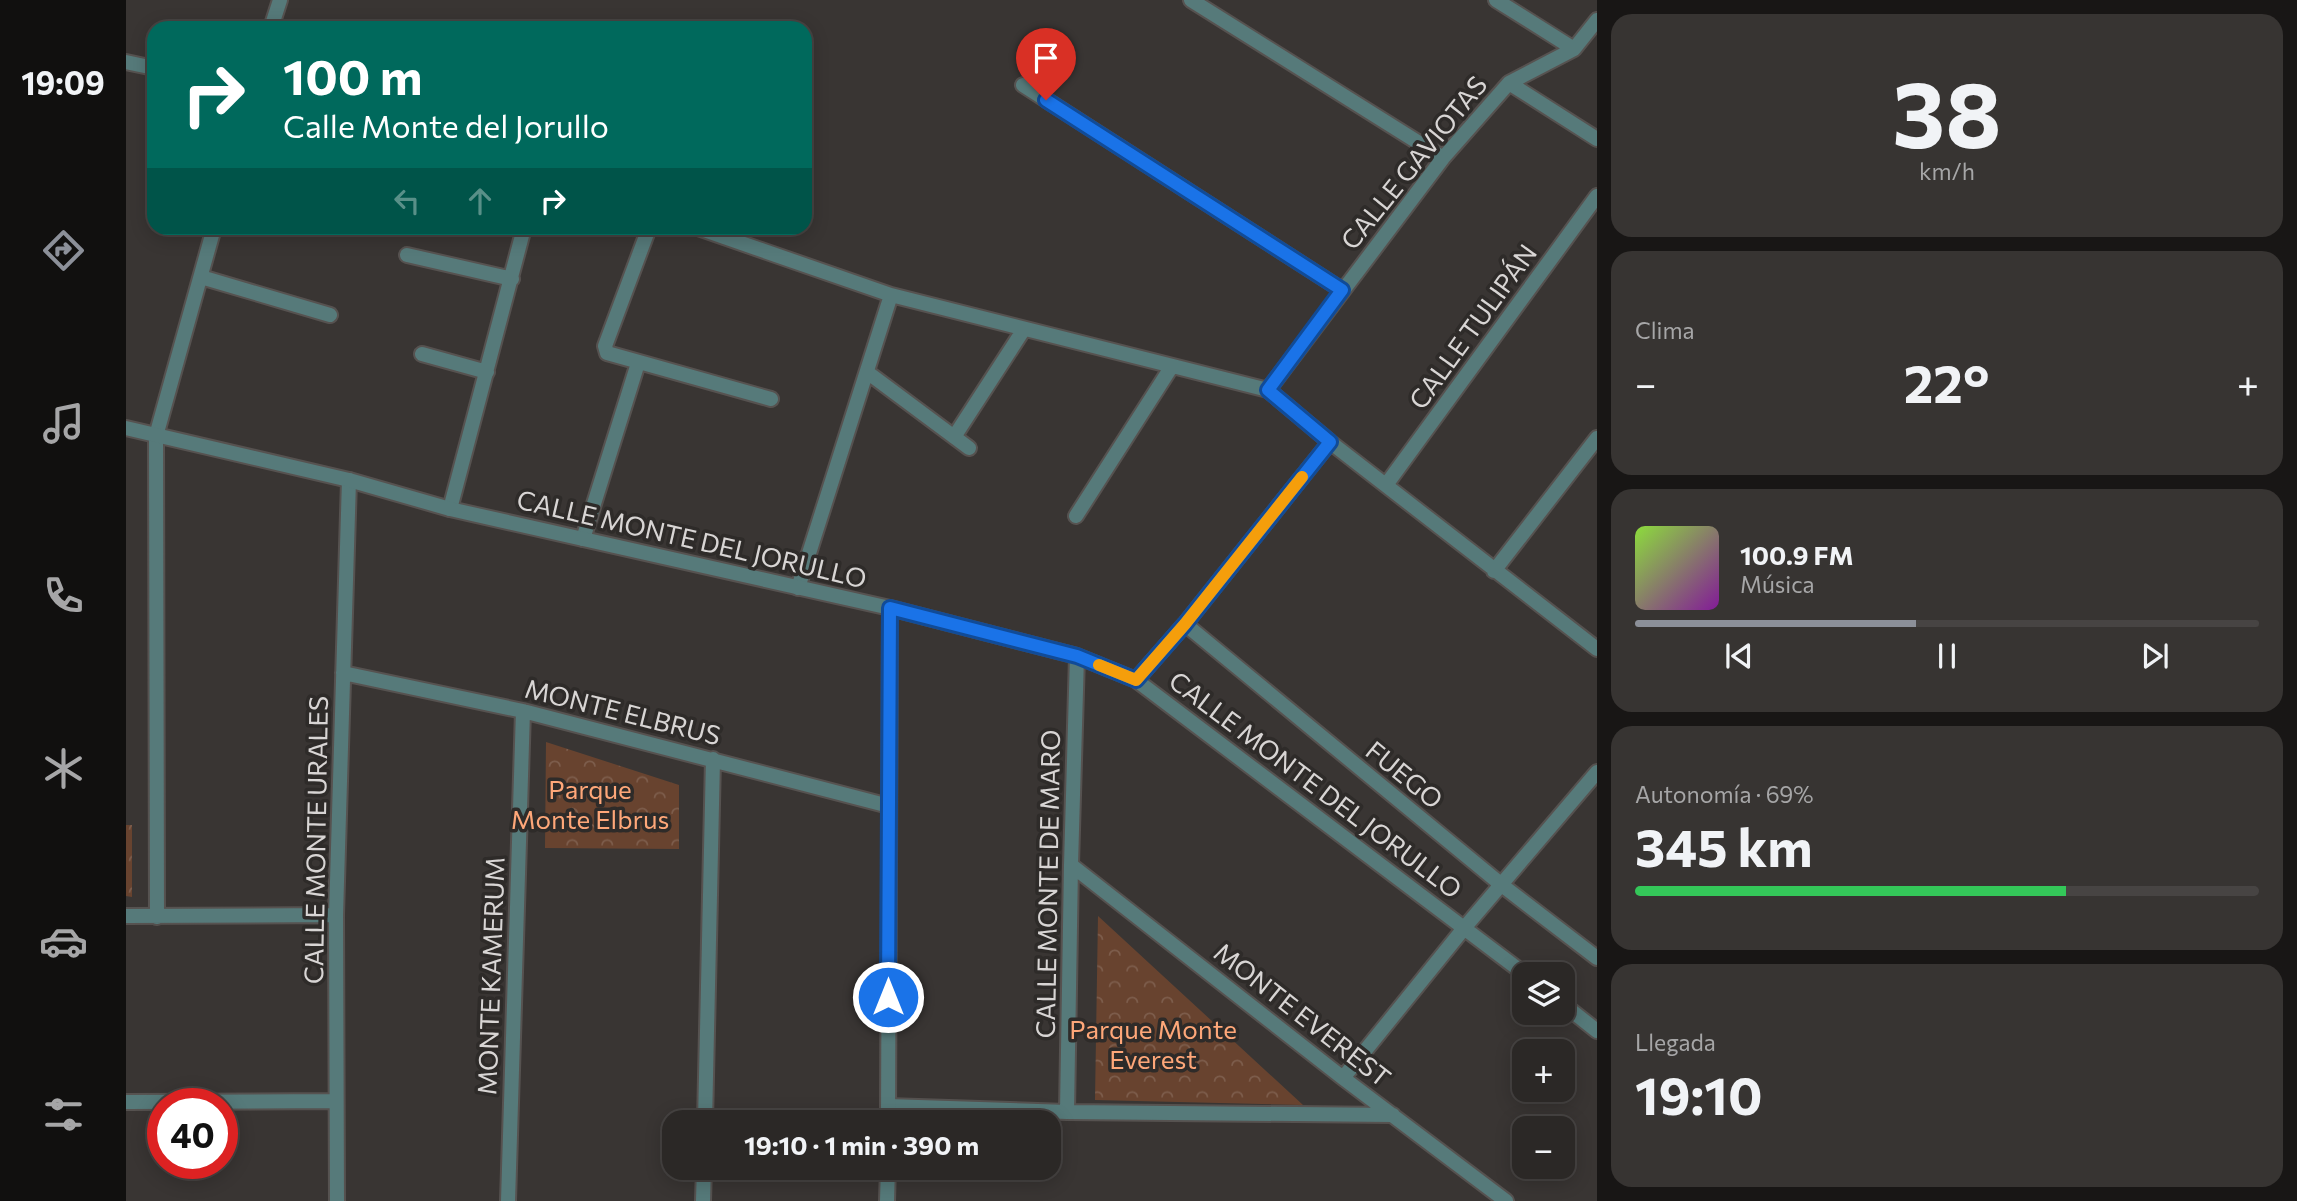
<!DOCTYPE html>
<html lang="es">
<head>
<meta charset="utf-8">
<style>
  :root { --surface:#2b2826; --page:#373432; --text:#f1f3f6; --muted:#a6a6a7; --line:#474443; --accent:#8c9099 }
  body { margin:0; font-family:Commissioner,sans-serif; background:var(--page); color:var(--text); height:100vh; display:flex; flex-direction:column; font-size:26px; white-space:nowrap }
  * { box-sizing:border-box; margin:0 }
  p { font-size:23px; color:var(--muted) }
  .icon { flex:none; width:38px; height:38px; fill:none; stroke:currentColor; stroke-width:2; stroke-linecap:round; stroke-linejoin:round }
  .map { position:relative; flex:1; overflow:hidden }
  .sheet { display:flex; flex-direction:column; gap:14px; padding:14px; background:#181615; width:700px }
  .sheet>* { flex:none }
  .hud { position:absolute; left:21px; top:21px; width:665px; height:214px; border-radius:21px; box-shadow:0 4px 18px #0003,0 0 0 2px var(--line); background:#00695c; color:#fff; overflow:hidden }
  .buttons { position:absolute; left:1386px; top:962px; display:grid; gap:14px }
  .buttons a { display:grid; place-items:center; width:63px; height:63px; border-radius:14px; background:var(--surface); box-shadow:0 4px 18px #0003,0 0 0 2px var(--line); font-size:35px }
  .speed { position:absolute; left:21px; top:1088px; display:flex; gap:14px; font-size:35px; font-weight:700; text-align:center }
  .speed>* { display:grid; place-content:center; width:91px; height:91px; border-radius:50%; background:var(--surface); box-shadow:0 4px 18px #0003,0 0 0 2px var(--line); line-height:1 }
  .speed .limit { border:10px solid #d22; background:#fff; color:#111 }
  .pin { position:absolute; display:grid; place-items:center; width:60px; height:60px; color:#fff; margin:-72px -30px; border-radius:50% 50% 50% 0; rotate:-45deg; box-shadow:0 0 7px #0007 }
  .pin .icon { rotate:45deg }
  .me { position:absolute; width:77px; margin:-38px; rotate:0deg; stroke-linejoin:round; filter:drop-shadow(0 0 5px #0008) }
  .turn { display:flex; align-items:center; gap:24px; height:147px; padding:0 21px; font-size:32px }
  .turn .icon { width:91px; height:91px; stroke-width:2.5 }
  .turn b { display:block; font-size:49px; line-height:60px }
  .lanes { display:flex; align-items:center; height:66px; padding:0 21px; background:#0003; justify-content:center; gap:35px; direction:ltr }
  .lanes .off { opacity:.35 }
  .big { font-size:52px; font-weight:700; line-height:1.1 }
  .sheet .tile { flex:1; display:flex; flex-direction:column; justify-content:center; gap:10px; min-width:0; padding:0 24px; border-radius:21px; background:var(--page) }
  .sheet .dial { align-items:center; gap:0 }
  .dial b { font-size:91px; line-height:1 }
  .song { display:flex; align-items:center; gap:21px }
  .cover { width:84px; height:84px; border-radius:10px; background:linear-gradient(135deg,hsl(90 70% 55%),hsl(290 70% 35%)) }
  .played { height:7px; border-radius:4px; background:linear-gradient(90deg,var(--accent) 45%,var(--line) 45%) }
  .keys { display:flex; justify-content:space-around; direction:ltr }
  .heat { display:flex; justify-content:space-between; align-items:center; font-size:38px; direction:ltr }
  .charge { height:10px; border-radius:5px; background:linear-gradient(90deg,#34c759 69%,var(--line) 0) }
  .trip { position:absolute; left:536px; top:1110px; width:399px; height:70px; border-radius:21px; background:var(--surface); box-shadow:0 4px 18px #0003,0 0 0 2px var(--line); font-weight:700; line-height:70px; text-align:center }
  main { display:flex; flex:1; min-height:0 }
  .dock { display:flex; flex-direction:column; width:126px; justify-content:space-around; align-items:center; background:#11100f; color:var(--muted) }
  .dock .icon { width:49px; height:49px }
  .dock .active { color:var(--accent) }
  .dock b { font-size:32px; color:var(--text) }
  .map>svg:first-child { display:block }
</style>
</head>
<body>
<main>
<nav class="dock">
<b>19:09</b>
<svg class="icon active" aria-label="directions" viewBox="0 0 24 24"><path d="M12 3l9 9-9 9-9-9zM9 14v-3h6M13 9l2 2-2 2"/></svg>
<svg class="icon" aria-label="music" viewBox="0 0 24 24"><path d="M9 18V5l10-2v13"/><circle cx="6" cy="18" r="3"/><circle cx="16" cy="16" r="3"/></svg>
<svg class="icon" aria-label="phone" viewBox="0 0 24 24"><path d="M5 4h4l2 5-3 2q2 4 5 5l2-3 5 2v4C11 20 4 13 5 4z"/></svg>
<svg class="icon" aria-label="climate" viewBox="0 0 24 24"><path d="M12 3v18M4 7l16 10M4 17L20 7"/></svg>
<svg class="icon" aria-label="car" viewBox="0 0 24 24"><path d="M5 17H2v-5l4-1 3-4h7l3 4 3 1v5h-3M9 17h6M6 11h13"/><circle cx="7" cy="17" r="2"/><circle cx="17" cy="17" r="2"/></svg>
<svg class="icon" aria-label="filters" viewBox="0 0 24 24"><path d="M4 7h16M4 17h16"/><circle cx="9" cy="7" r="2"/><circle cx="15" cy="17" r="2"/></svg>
</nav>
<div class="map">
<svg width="1471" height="1201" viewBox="0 0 1471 1201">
  <defs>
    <pattern id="park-crowns" width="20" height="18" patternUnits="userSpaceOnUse" patternTransform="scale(1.75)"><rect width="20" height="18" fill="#68432f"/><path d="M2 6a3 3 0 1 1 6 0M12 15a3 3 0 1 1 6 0" fill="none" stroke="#7d5d4c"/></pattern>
  </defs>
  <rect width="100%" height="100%" fill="#393533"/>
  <path fill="url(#park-crowns)" d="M420,742L553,785V849L419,848Z
    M0,825H6V897L0,896Z
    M972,916L1177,1105L969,1100Z"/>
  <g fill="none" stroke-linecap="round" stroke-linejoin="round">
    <defs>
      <path id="minor" d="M1065,0L1317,158
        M1370,0L1448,49
        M145,28L154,0
        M0,62L28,68
        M1383,83L1471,139
        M897,85L1216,290
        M523,228L479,346L481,353L645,399
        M572,228L765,295L1142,390L1204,442L1471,649
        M281,255L386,279
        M75,277L204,315
        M296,354L361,372
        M741,372L843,448
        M1142,390L1317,158L1383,83L1448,49L1471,20
        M828,437L898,329
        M1260,485L1471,196
        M324,509L398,228
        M950,516L1046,366
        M457,539L512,363
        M1368,571L1471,438
        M672,588L765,295
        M764,608L951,656L1010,680L1400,975
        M1059,624L1377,886L1471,958
        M217,673L397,711L763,806
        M1010,680L1059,624L1204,442
        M945,865L1217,1078L1380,1201
        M0,916L210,915
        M31,917L30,436L88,228
        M1437,1004L1471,1031
        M1217,1078L1339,927L1471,772
        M0,1102L210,1101
        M762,1106L941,1112L1267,1115
        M941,1112L945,865L951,656
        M579,1122L587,759
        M211,1201L210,915L223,480
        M382,1201L397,711
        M577,1201L578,1167"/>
      <path id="tertiary" d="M0,428L223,480L324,509L764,608L762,1122
        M761,1201L762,1167"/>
    </defs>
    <use href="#minor" stroke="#565250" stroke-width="18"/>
    <use href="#tertiary" stroke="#565250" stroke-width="18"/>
    <use href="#minor" stroke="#567a7a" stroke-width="14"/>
    <use href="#tertiary" stroke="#567a7a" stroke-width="14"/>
  </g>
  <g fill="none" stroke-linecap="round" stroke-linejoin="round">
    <defs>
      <path id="route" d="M762,997L764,608L951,656L1010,680L1059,624L1204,442L1142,390L1216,290L920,100"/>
    </defs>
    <use href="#route" stroke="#114b97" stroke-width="18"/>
    <use href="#route" stroke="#1a73e8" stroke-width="12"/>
    <path stroke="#f59e0b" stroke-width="12" d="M973,665L1010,680L1059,624L1176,477"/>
  </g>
  <g text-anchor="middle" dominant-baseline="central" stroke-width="7" stroke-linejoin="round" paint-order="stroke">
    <g font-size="26" fill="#d8d5d4" stroke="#2e2b29">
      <text transform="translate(1287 162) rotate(-51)">CALLE GAVIOTAS</text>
      <text transform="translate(1346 326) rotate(-54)">CALLE TULIPÁN</text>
      <text transform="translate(566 538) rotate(13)">CALLE MONTE DEL JORULLO</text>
      <text transform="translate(497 711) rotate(14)">MONTE ELBRUS</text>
      <text transform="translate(1279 774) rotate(39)">FUEGO</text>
      <text transform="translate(1190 784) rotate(37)">CALLE MONTE DEL JORULLO</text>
      <text transform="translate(189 840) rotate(-89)">CALLE MONTE URALES</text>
      <text transform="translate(921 884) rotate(-89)">CALLE MONTE DE MARO</text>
      <text transform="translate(364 976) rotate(-88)">MONTE KAMERUM</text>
      <text transform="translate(1177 1014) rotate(38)">MONTE EVEREST</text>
    </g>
    <g font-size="26" fill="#fea779" stroke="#2e2b29">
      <text x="464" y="788">Parque<tspan x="464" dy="30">Monte Elbrus</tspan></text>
      <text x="1027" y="1028">Parque Monte<tspan x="1027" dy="30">Everest</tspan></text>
    </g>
  </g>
</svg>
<div class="buttons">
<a><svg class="icon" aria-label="layers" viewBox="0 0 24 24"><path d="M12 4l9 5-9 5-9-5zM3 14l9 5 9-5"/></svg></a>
<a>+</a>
<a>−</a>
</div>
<div class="speed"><div class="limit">40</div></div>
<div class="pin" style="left:920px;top:100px;background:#d93025"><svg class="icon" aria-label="arrive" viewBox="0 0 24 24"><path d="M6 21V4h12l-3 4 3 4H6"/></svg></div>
<svg class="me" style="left:762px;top:997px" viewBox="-20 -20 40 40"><circle r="17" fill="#1a73e8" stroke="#fff" stroke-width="3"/><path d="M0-11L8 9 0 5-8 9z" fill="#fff"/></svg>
<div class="trip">19:10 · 1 min · 390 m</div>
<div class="hud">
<div class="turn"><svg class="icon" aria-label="right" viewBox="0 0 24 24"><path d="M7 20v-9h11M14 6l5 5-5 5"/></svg><div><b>100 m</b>Calle Monte del Jorullo</div></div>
<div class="lanes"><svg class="icon off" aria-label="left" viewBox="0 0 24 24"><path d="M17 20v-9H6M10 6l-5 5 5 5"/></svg><svg class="icon off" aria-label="ahead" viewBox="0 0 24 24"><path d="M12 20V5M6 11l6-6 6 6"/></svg><svg class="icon" aria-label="right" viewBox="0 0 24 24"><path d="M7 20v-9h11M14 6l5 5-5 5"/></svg></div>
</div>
</div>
<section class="sheet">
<div class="tile dial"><b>38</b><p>km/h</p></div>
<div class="tile"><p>Clima</p>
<div class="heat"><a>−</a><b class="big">22°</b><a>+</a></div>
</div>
<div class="tile">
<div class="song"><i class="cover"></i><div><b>100.9 FM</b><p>Música</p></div></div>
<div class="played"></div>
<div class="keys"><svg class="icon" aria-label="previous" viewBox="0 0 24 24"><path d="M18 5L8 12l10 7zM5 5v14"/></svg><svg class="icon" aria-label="pause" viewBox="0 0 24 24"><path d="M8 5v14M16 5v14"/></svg><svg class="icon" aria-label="next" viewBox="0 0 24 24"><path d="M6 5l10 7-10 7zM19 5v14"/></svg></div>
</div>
<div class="tile"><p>Autonomía · 69%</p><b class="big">345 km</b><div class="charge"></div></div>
<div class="tile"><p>Llegada</p><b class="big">19:10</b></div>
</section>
</main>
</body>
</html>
